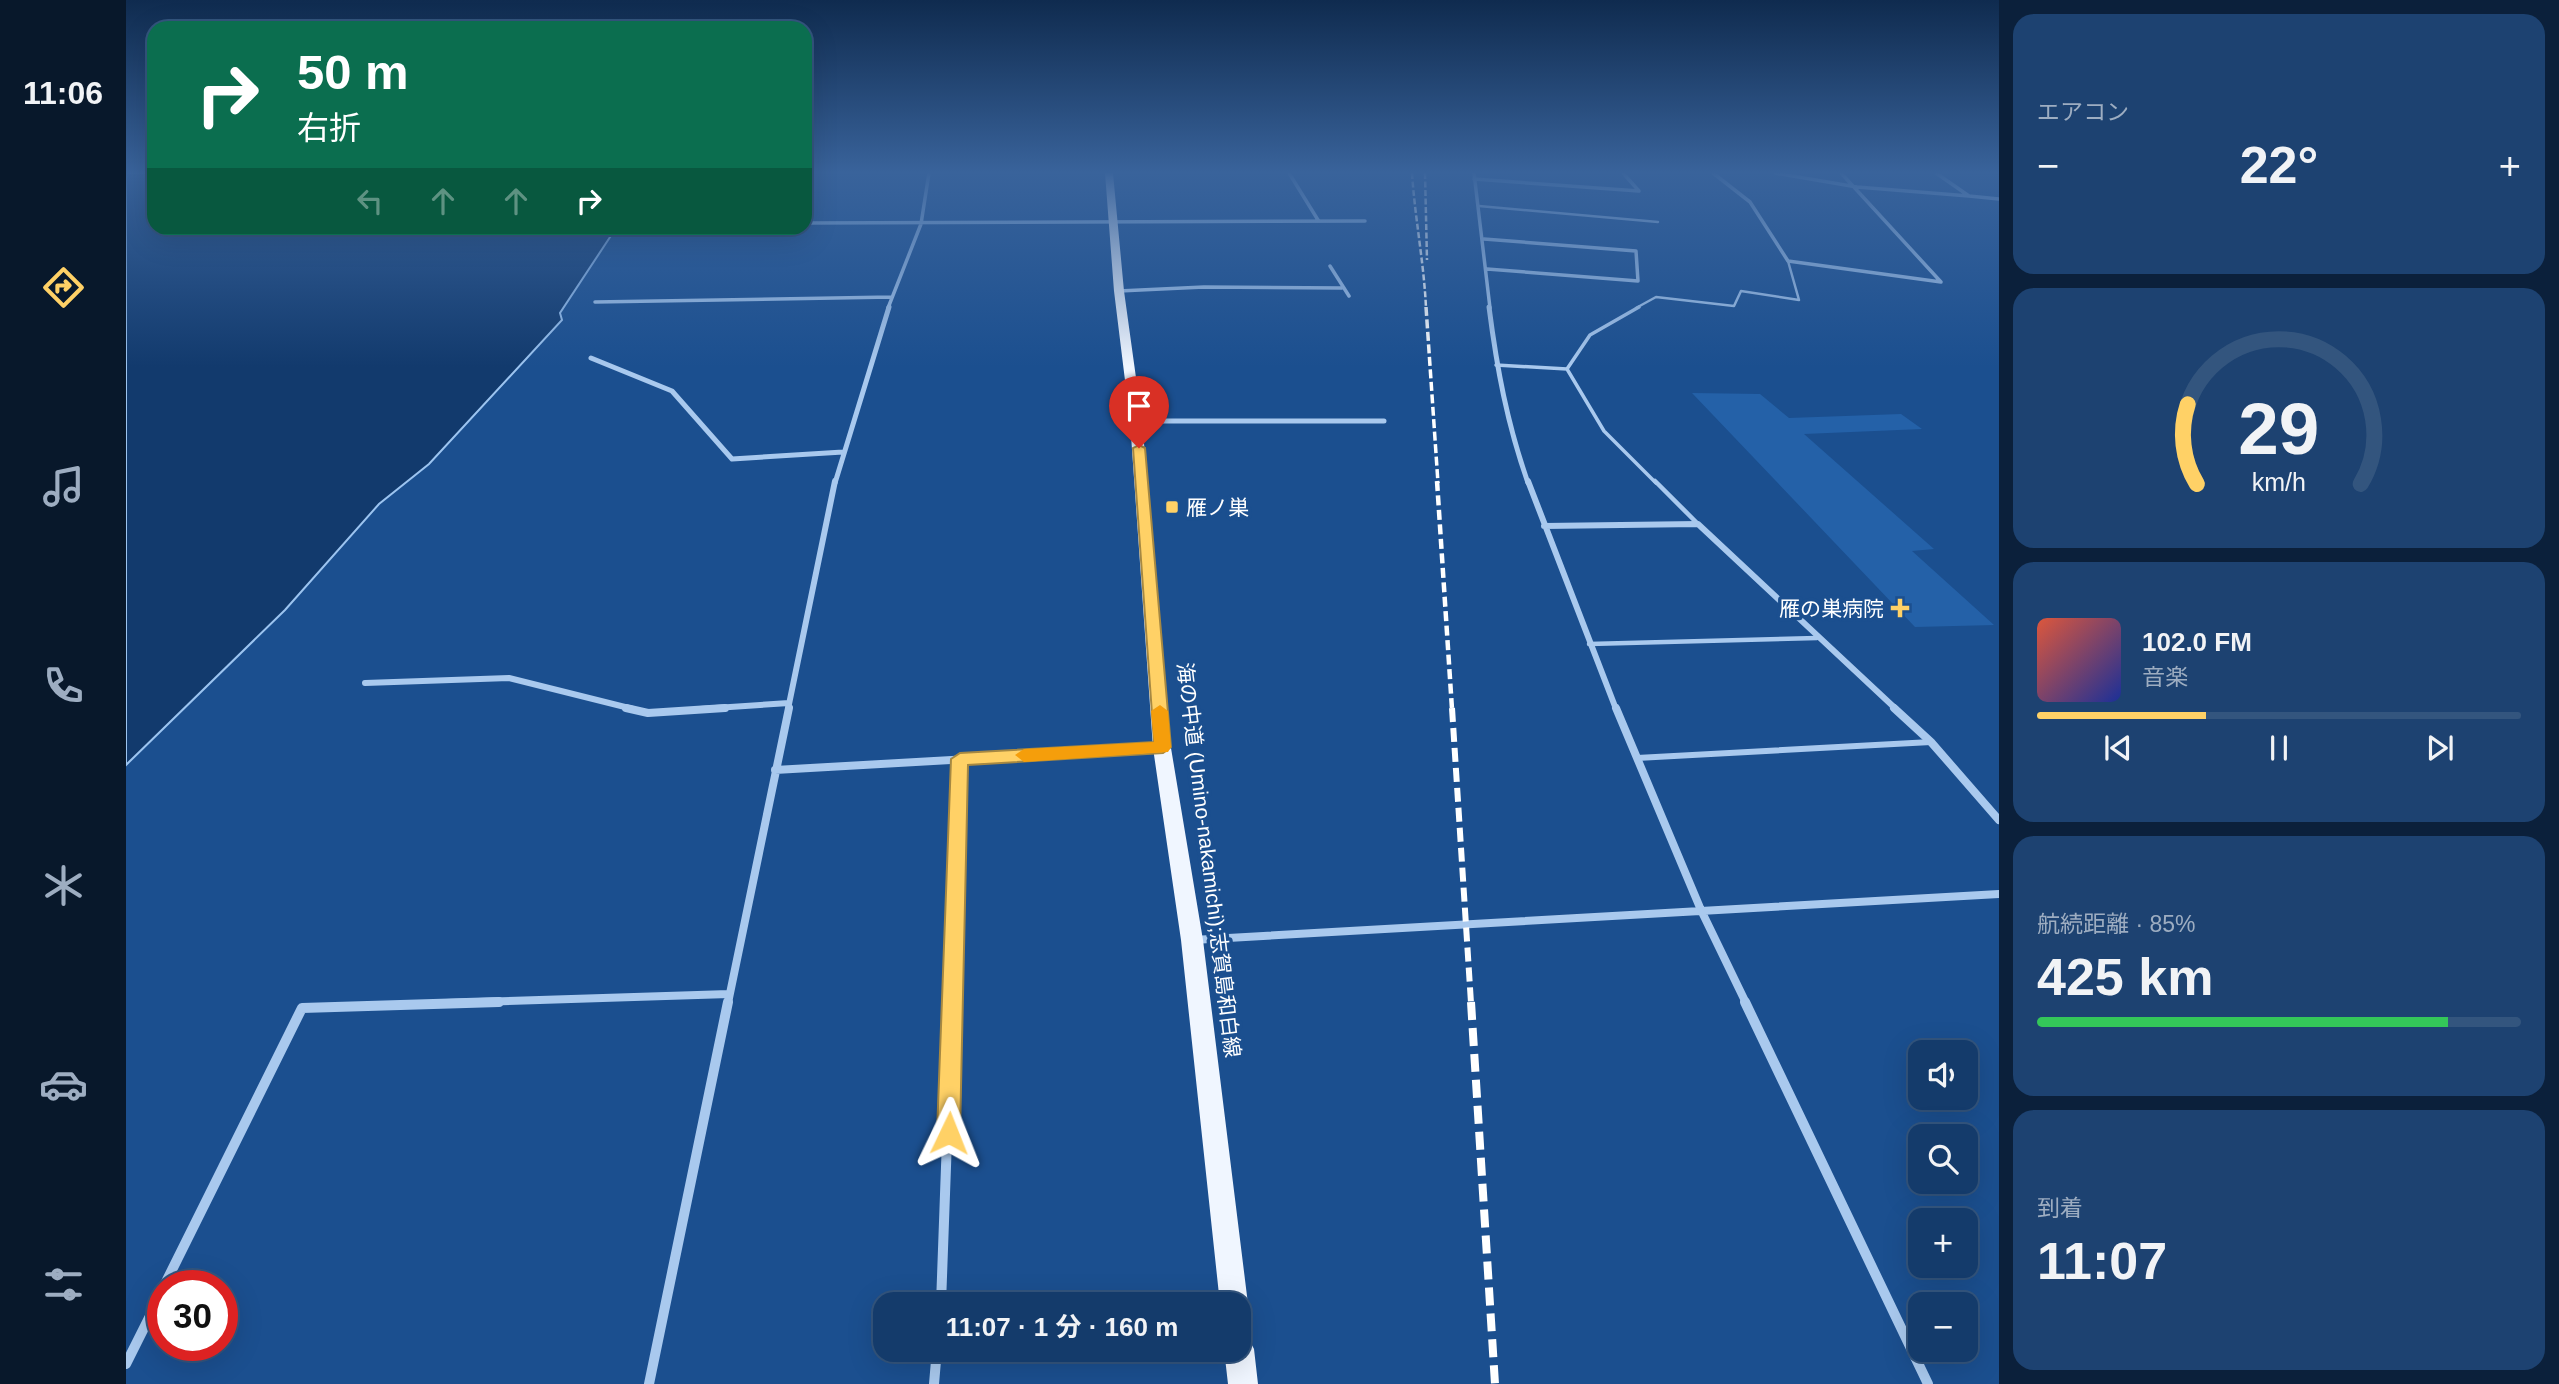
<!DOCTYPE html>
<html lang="ja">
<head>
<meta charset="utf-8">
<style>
  :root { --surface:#143b6b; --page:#1d4271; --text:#f1f3f6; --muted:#9dadc1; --line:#33557e; --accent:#ffd166 }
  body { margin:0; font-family:Arial,"Noto Sans JP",sans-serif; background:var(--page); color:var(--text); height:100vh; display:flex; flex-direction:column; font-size:26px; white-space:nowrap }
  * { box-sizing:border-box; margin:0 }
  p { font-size:23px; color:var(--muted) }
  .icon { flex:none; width:38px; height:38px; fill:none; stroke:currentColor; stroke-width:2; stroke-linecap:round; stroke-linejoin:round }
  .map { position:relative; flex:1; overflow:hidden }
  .details { display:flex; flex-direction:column; gap:14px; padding:14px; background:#0b203b; width:560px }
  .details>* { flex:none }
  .guide { position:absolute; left:21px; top:21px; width:665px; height:214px; border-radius:21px; box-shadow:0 7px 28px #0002,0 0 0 2px var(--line); background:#0b6e4f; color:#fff; overflow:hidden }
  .controls { position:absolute; left:1782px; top:1040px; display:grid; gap:14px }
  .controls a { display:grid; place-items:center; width:70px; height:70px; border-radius:14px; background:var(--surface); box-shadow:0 7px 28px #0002,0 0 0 2px var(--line); font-size:35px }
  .speed { position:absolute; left:21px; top:1270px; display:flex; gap:14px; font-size:35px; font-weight:700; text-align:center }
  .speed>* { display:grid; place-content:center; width:91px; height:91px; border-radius:50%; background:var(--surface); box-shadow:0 7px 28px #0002,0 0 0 2px var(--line); line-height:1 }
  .speed .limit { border:10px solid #d22; background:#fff; color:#111 }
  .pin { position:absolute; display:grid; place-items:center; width:60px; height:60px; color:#fff; margin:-72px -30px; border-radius:50% 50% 50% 0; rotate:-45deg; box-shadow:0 0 7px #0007 }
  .pin .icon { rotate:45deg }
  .me { position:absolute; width:77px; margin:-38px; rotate:2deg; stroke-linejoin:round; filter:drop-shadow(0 0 5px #0008) }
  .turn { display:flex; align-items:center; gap:24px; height:147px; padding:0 35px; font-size:32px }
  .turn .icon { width:91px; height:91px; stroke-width:2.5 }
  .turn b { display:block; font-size:49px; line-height:60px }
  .lanes { display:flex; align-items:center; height:66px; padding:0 35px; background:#0003; justify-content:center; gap:35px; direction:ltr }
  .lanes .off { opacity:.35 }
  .big { font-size:52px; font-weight:700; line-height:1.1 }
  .details .tile { flex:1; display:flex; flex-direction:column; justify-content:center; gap:10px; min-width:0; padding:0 24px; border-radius:21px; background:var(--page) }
  .details .dial { align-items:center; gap:0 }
  .dial svg { height:182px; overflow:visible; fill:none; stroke:var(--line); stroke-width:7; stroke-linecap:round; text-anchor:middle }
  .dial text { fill:var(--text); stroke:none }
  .song { display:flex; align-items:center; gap:21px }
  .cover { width:84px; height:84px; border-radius:10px; background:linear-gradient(135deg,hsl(10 70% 55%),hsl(230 70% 35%)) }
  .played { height:7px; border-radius:4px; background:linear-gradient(90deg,var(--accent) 35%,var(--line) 35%) }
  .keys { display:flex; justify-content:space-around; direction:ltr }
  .heat { display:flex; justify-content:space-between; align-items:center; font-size:38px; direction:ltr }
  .charge { height:10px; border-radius:5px; background:linear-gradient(90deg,#34c759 85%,var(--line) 0) }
  .trip { position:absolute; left:747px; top:1292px; width:378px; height:70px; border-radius:21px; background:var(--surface); box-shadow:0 7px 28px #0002,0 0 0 2px var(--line); font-weight:700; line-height:70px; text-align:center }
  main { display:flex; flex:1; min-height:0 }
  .tabs { display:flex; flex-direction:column; width:126px; justify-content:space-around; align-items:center; background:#08182b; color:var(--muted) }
  .tabs .icon { width:49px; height:49px }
  .tabs .on { color:var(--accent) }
  .tabs b { font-size:32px; color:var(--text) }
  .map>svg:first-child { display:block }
</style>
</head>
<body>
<main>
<nav class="tabs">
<b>11:06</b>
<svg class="icon on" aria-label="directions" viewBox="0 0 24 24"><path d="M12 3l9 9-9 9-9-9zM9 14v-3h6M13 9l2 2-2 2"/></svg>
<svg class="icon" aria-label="music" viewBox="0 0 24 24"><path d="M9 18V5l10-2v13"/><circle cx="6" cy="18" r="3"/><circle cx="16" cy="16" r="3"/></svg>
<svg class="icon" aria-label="phone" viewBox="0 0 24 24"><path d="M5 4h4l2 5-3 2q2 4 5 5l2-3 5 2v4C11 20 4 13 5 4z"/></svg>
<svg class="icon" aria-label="climate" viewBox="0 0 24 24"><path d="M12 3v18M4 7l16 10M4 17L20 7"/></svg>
<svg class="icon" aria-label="car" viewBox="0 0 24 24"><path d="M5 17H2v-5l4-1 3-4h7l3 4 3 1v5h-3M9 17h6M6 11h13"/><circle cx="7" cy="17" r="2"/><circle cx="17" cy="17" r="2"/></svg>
<svg class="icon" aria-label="filters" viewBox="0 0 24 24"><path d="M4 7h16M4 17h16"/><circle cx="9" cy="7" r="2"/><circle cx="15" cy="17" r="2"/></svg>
</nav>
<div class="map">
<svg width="1873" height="1384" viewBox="0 0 1873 1384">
  <rect width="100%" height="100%" fill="#1b4f8f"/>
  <path fill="#2461a8" d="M1566,393L1634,394L1663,418L1775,414L1796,429L1678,434L1808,549L1786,551L1868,625L1789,627Z"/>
  <path fill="#123a6d" stroke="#9cc4f0" stroke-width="2" d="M0,173H28V228H490L434,313L436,320L303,464L253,504L159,610L0,765Z"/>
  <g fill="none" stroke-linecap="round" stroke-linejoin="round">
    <path stroke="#a9c9ee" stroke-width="2.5" d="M1353,206L1532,222
      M1510,308L1530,297L1608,306L1615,291L1673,300L1662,261"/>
    <path stroke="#a9c9ee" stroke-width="3.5" d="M1513,307L1464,335L1441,369L1478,431L1530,483
      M1370,365L1441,369"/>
    <path stroke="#a9c9ee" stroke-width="4.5" d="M1529,481L1572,524
      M1463,644L1691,638"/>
    <path stroke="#a9c9ee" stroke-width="6" d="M1511,758L1805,742"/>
    <path stroke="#a9c9ee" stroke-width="3.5" d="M1163,173L1192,220
      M1348,173L1364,308
      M1587,173L1624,202L1662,261L1815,282L1715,173
      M1649,173L1731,187L1843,196L1810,173
      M1348,179L1513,191L1497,173
      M1843,196L1873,199
      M679,223L1239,221
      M1358,239L1510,251L1512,281L1361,269
      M1204,266L1223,296
      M993,291L1078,287L1216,288
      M469,302L766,297
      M762,308L795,224L803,173"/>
    <path stroke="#a9c9ee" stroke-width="5" d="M1363,307C1371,369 1381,423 1402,483
      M465,358L546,391L606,459L717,452
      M1010,421H1258
      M709,483L763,307"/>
    <path stroke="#a9c9ee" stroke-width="6" d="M1402,481L1490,709
      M1418,526L1572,524L1770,709
      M239,683L383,678L507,709
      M574,709L663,703
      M662,709L709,481"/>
    <path stroke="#a9c9ee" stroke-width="8" d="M500,708L522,713L599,708
      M1490,708L1575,910L1620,1003
      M1768,708L1805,742L1873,820
      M649,770L1036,748
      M1067,940L1873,894
      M320,1003L603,994
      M602,1003L663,708
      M825,1003L834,759"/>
    <path stroke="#a9c9ee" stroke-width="10" d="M1619,1002L1802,1384
      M38,1286L176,1008L373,1002
      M815,1304L826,1002
      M0,1364L37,1290
      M523,1384L602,1002
      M808,1384L811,1349"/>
    <path fill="#f0f6ff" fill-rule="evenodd" d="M979,173H987L998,291L1016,421L1045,748L1077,940L1122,1304L1118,1314L1113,1316V1304H1094L1055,940L1027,748L1004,421L988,291Z
      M1113,1334L1123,1339L1128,1349L1132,1384H1102L1098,1349H1113Z"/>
    <path stroke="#fff" stroke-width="2.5" stroke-dasharray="6 2.5" stroke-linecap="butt" d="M1286,173C1289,219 1298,263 1300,308
      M1299,173L1301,260"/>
    <path stroke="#fff" stroke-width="3.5" stroke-dasharray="9 3.5" stroke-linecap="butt" d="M1300,307L1312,483"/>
    <path stroke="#fff" stroke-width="4.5" stroke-dasharray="10 4.5" stroke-linecap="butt" d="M1311,481L1326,709"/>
    <path stroke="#fff" stroke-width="6" stroke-dasharray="14 6" stroke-linecap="butt" d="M1326,708L1345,1003"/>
    <path stroke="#fff" stroke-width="8" stroke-dasharray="18 8" stroke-linecap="butt" d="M1345,1002L1369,1384"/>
  </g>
  <linearGradient id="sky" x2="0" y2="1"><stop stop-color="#0f2b4f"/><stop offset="0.47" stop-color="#39639b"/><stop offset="1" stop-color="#39639b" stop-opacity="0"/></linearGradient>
  <rect width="1873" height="367" fill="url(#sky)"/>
  <path fill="#ffd166" stroke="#a68842" stroke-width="2" d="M1013,445L1019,448L1045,747L1037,753L842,765L834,1133L831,1142L823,1145L815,1142L811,1133L825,759L834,753L1028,742L1007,448Z"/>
  <path fill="#f59e0b" d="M1034,705L1042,711L1045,747L1042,752L898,762L889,755L898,749L1028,742L1025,711Z"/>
  <g fill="#ffd166" stroke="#1b4f8f" stroke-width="2.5">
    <rect x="1039" y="500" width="14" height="14" rx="3.5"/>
    <path d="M1770.5 597.5h7v7h7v7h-7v7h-7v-7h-7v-7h7z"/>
  </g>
  <g text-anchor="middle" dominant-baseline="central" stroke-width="7" stroke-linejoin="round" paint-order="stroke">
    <g font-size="21" fill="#fff" stroke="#1b4f8f" text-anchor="start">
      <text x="1060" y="507">雁ノ巣</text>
      <text x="1758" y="608" text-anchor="end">雁の巣病院</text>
    </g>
    <g font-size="21" fill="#fff" stroke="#1b4f8f">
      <text transform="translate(1083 860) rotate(83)">海の中道 (Umino-nakamichi);志賀島和白線</text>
    </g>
  </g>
</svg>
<div class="controls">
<a><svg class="icon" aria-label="sound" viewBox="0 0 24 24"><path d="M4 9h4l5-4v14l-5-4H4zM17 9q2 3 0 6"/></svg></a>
<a><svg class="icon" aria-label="search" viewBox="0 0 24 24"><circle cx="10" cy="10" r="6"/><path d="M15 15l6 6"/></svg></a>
<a>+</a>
<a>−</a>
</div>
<div class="speed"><div class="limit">30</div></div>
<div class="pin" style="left:1013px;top:448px;background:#d93025"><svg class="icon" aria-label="arrive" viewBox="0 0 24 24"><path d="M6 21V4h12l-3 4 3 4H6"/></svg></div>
<svg class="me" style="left:823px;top:1133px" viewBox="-20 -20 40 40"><path d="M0-17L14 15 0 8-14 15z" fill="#ffd166" stroke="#fff" stroke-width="4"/></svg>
<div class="trip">11:07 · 1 分 · 160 m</div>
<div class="guide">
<div class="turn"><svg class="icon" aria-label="right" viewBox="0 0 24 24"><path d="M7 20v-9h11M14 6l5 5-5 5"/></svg><div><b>50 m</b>右折</div></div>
<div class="lanes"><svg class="icon off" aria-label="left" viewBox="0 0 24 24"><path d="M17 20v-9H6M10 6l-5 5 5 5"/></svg><svg class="icon off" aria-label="ahead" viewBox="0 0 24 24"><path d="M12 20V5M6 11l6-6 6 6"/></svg><svg class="icon off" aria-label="ahead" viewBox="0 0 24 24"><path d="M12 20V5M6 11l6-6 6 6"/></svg><svg class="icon" aria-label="right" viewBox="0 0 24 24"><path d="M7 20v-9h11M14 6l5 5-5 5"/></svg></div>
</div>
</div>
<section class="details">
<div class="tile"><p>エアコン</p>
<div class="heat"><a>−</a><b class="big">22°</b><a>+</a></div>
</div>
<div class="tile dial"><svg viewBox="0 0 100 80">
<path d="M14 69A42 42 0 1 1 86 69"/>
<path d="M14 69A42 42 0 0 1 10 34" stroke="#ffd166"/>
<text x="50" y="56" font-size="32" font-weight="700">29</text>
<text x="50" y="72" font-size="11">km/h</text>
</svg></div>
<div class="tile">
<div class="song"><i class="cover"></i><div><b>102.0 FM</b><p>音楽</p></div></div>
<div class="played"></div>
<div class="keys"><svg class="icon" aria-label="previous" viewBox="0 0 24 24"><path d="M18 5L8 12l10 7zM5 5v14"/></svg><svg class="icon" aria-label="pause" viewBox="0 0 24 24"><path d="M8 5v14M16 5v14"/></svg><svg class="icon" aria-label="next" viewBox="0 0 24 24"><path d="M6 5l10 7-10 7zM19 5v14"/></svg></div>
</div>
<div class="tile"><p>航続距離 · 85%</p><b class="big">425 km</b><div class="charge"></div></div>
<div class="tile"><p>到着</p><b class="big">11:07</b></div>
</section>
</main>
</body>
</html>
